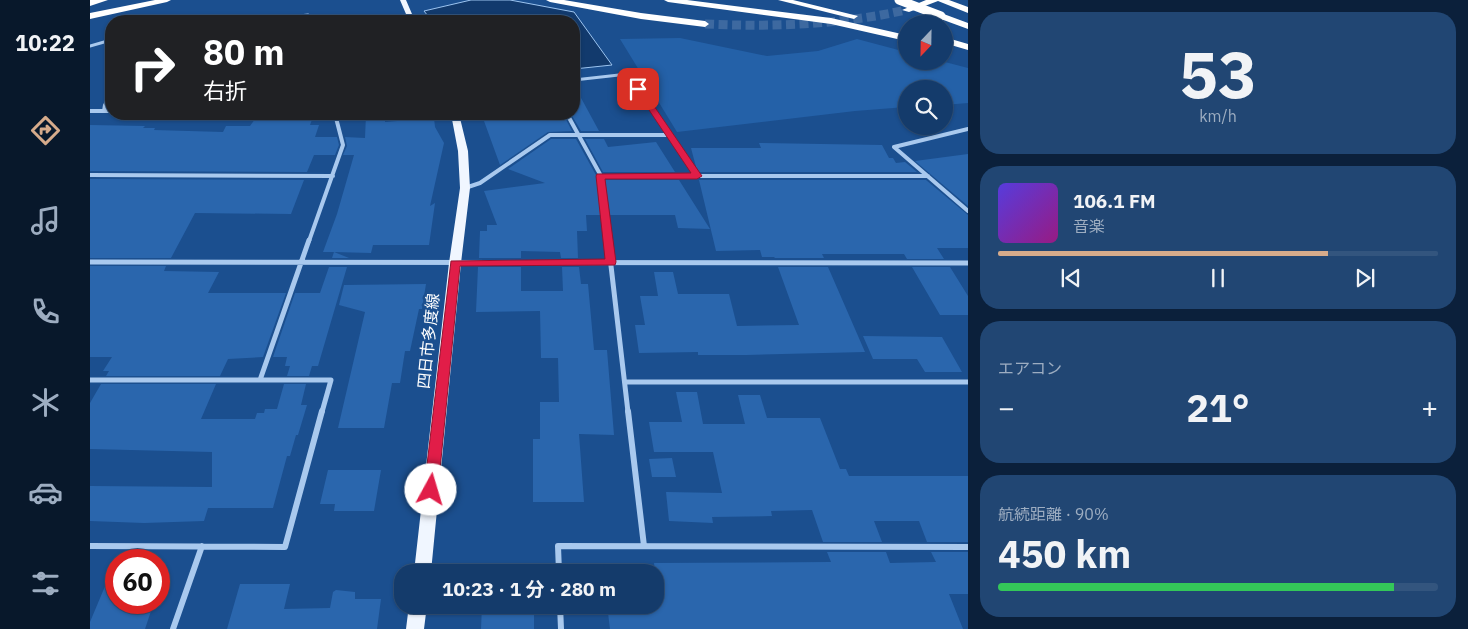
<!DOCTYPE html>
<html lang="ja">
<head>
<meta charset="utf-8">
<style>
  :root { --surface:#143b6b; --page:#214673; --text:#f1f3f6; --muted:#9dadc1; --line:#33557e; --accent:#d6ab8b }
  body { margin:0; font-family:"IBM Plex Sans","Noto Sans JP",sans-serif; background:var(--page); color:var(--text); height:100vh; display:flex; flex-direction:column; font-size:19px; white-space:nowrap }
  * { box-sizing:border-box; margin:0 }
  p { font-size:16px; color:var(--muted) }
  .icon { flex:none; width:28px; height:28px; fill:none; stroke:currentColor; stroke-width:2; stroke-linecap:round; stroke-linejoin:round }
  .map { position:relative; flex:1; overflow:hidden }
  .drawer { display:flex; flex-direction:column; gap:12px; padding:12px; background:#0b203b; width:500px }
  .drawer>* { flex:none }
  .banner { position:absolute; left:15px; top:15px; width:475px; height:105px; border-radius:20px; box-shadow:0 1px 4px #0004,0 0 0 1px var(--line); background:#202124; color:#fff; overflow:hidden }
  .needle { width:32px; rotate:202deg }
  .buttons { position:absolute; left:808px; top:15px; display:grid; gap:10px }
  .buttons a { display:grid; place-items:center; width:55px; height:55px; border-radius:50%; background:var(--surface); box-shadow:0 1px 4px #0004,0 0 0 1px var(--line); font-size:25px }
  .speed { position:absolute; left:15px; top:549px; display:flex; gap:10px; font-size:25px; font-weight:700; text-align:center }
  .speed>* { display:grid; place-content:center; width:65px; height:65px; border-radius:50%; background:var(--surface); box-shadow:0 1px 4px #0004,0 0 0 1px var(--line); line-height:1 }
  .speed .limit { border:8px solid #d22; background:#fff; color:#111 }
  .pin { position:absolute; display:grid; place-items:center; width:42px; height:42px; color:#fff; margin:-21px; border-radius:10px; box-shadow:0 2px 8px #0006 }
  .me { position:absolute; width:55px; margin:-28px; rotate:6deg; stroke-linejoin:round; filter:drop-shadow(0 0 4px #0008) }
  .turn { display:flex; align-items:center; gap:18px; height:105px; padding:0 15px; font-size:22px }
  .turn .icon { width:65px; height:65px; stroke-width:2.5 }
  .turn b { display:block; font-size:35px; line-height:42px }
  .big { font-size:38px; font-weight:700; line-height:1.1 }
  .drawer .card { flex:1; display:flex; flex-direction:column; justify-content:center; gap:8px; min-width:0; padding:0 18px; border-radius:20px; background:var(--page) }
  .drawer .dial { align-items:center; gap:0 }
  .dial b { font-size:65px; line-height:1 }
  .song { display:flex; align-items:center; gap:15px }
  .cover { width:60px; height:60px; border-radius:8px; background:linear-gradient(135deg,hsl(250 70% 55%),hsl(310 70% 35%)) }
  .played { height:5px; border-radius:2px; background:linear-gradient(90deg,var(--accent) 75%,var(--line) 75%) }
  .keys { display:flex; justify-content:space-around; direction:ltr }
  .heat { display:flex; justify-content:space-between; align-items:center; font-size:28px; direction:ltr }
  .charge { height:8px; border-radius:4px; background:linear-gradient(90deg,#34c759 90%,var(--line) 0) }
  .trip { position:absolute; left:304px; top:564px; width:270px; height:50px; border-radius:20px; background:var(--surface); box-shadow:0 1px 4px #0004,0 0 0 1px var(--line); font-weight:700; line-height:50px; text-align:center }
  main { display:flex; flex:1; min-height:0 }
  .tab-bar { display:flex; flex-direction:column; width:90px; justify-content:space-around; align-items:center; background:#08182b; color:var(--muted) }
  .tab-bar .icon { width:35px; height:35px }
  .tab-bar .active { color:var(--accent) }
  .tab-bar b { font-size:22px; color:var(--text) }
  .map>svg:first-child { display:block }
</style>
</head>
<body>
<main>
<nav class="tab-bar">
<b>10:22</b>
<svg class="icon active" aria-label="directions" viewBox="0 0 24 24"><path d="M12 3l9 9-9 9-9-9zM9 14v-3h6M13 9l2 2-2 2"/></svg>
<svg class="icon" aria-label="music" viewBox="0 0 24 24"><path d="M9 18V5l10-2v13"/><circle cx="6" cy="18" r="3"/><circle cx="16" cy="16" r="3"/></svg>
<svg class="icon" aria-label="phone" viewBox="0 0 24 24"><path d="M5 4h4l2 5-3 2q2 4 5 5l2-3 5 2v4C11 20 4 13 5 4z"/></svg>
<svg class="icon" aria-label="climate" viewBox="0 0 24 24"><path d="M12 3v18M4 7l16 10M4 17L20 7"/></svg>
<svg class="icon" aria-label="car" viewBox="0 0 24 24"><path d="M5 17H2v-5l4-1 3-4h7l3 4 3 1v5h-3M9 17h6M6 11h13"/><circle cx="7" cy="17" r="2"/><circle cx="17" cy="17" r="2"/></svg>
<svg class="icon" aria-label="filters" viewBox="0 0 24 24"><path d="M4 7h16M4 17h16"/><circle cx="9" cy="7" r="2"/><circle cx="15" cy="17" r="2"/></svg>
</nav>
<div class="map">
<svg width="878" height="629" viewBox="0 0 878 629">
  <rect width="100%" height="100%" fill="#1b4f8f"/>
  <path fill="#2461a8" d="M590,38L677,56L728,51L767,39L816,52V61H851L878,68V103L854,105V89H816V107L765,111L587,132L530,39Z"/>
  <path fill="#123a6d" stroke="#9cc4f0" d="M381,0H420L484,12L522,65L484,69V21H342L334,11Z"/>
  <path fill="#2a66ad" d="M484,85L509,131H491L481,114H484Z
    M276,114H295V122L344,118L345,127L354,143L340,206L345,203L339,245H283L281,253L244,252L259,258H242L244,252H233L247,214L264,155H253L257,146L255,137L275,138Z
    M418,114H473L482,131L458,132L410,165L394,121L420,119Z
    M168,115L223,117L220,125H229L225,137H247L249,145L245,155H224L217,172L0,171V125L55,126L53,128H65L64,130L133,132L136,126H160Z
    M461,139H486L507,177L512,215H496L497,231H487L488,258H471L470,252L431,251V258H389L390,231H397V225H407L394,191L455,183L418,169Z
    M495,139H514L518,147L566,142L585,172H513Z
    M669,143L792,145L799,158H803L806,163L815,162L827,172H609L606,167L601,148H671Z
    M878,154V206L825,161Z
    M0,179L214,180L201,214L105,213L81,258H0Z
    M515,180H589L620,229L588,228L585,215H520Z
    M609,180H836L878,215V248H847L854,259H817L814,254H732L734,258H685L684,257H672L670,250L626,251Z
    M0,266H76L74,271L129,272L118,293H196L173,357L138,359L130,376H16L19,371H13L22,357H0Z
    M239,267H257L228,366H222L219,376H197L200,366H195L197,357H183L205,293H230Z
    M388,267H431V291H473L472,267H489L491,284H498L504,350H517L524,435L489,434L494,502H443V439H450V402H469L468,358H451L450,311L386,312Z
    M688,267H738L775,352L656,355H608V352L549,353L545,325H555L550,296H568L564,272H583L588,294H639L647,326L709,325Z
    M822,267H860L878,296V315H850Z
    M336,284L332,309H329L320,351H315L310,383H302L294,428H248L275,312L249,305L254,285Z
    M773,336L852,337L872,372H835L827,359H783Z
    M11,384H126L111,419H165L167,413H174L175,409H187L194,384H216L211,405H217L208,435H206L200,456H197L183,508H118L114,521L54,523L0,521V486L122,487V452L0,449V403Z
    M586,392H607L613,424H655L648,395H670L677,418H730L750,469H756L759,476H878V542H837L829,521H784L792,542H733L722,510L681,511L682,516L622,517L623,523L579,521L576,492L632,493L623,452H564L559,422H592Z
    M582,458L586,477H562L559,459Z
    M238,470H291L284,511H244L245,504H230Z
    M737,552H796L800,563L846,562L841,552H878V594H859L873,629H520L517,605H565V572H515V570L565,571L564,563L741,562Z
    M26,560V602H64L55,629H0V622Z
    M393,566H444V572H393Z
    M150,584H200L194,609L240,608L243,592L246,590L265,592V599H291L287,629H137Z
    M392,605H444V629H391Z"/>
  <g fill="none" stroke-linecap="round" stroke-linejoin="round">
    <path stroke="#3d69a0" stroke-width="9" stroke-dasharray="9 4.5" stroke-linecap="butt" d="M615,24C683,27 749,25 816,10"/>
    <path stroke="#a9c9ee" stroke-width="3" d="M165,21L218,15L220,21
      M0,46L21,40
      M484,80L538,74L560,107
      M15,107L21,64"/>
    <path stroke="#a9c9ee" stroke-width="4" d="M559,105L607,176
      M0,111H21
      M14,111L15,105
      M477,114L511,176L519,241
      M878,129L804,147L878,211
      M0,175L243,176
      M511,176H838
      M375,188L390,183L460,135H579
      M219,241L253,145L245,114"/>
    <path stroke="#a9c9ee" stroke-width="5" d="M518,240L538,412
      M0,262L878,263
      M0,380H241L232,412
      M170,380L219,240
      M535,382H878"/>
    <path stroke="#a9c9ee" stroke-width="6" d="M538,411L554,546
      M0,546L195,547L232,411
      M469,572L468,546L878,547
      M470,605L471,629
      M83,629L112,546"/>
    <path fill="#f0f6ff" fill-rule="evenodd" d="M310,0H316L325,21H319Z
      M361,114H369L378,151L380,188L371,263L341,572H324L359,263L370,188L368,151Z
      M319,605H337L334,629H316Z"/>
    <path fill="#fff" fill-rule="evenodd" d="M0,0H18L0,6Z
      M65,0H81L77,2L0,19V13Z
      M456,0H474L551,13L615,21L619,24L615,27L551,19L460,2Z
      M574,0H597L741,18L816,35V41L741,24L578,2Z
      M688,0H703L768,16L764,19Z
      M836,0H859L878,7V13L848,1L819,12L812,10Z
      M851,13L878,23V29L848,18L847,16Z
      M854,37L878,44V50L854,43Z"/>
    <path stroke="#fff" stroke-width="9" d="M809,0L851,16"/>
  </g>
  <path fill="#e11d48" stroke="#92132f" d="M546,87H551L612,176L607,179H515L526,262L525,265L370,266L348,490L346,494L341,496L336,494L334,490L361,261L515,259L506,176L507,174L601,173L545,89Z"/>
  <g text-anchor="middle" dominant-baseline="central" stroke-width="5" stroke-linejoin="round" paint-order="stroke">
    <g font-size="16" fill="#fff" stroke="#1b4f8f">
      <text transform="translate(338 341) rotate(-84)">四日市多度線</text>
    </g>
  </g>
</svg>
<div class="buttons">
<a><svg class="needle" viewBox="-14 -14 28 28"><path d="M0-13l5 13h-10z" fill="#e53935"/><path d="M0 13l5-13h-10z" fill="#9dadc1"/></svg></a>
<a><svg class="icon" aria-label="search" viewBox="0 0 24 24"><circle cx="10" cy="10" r="6"/><path d="M15 15l6 6"/></svg></a>
</div>
<div class="speed"><div class="limit">60</div></div>
<div class="pin" style="left:548px;top:89px;background:#d93025"><svg class="icon" aria-label="arrive" viewBox="0 0 24 24"><path d="M6 21V4h12l-3 4 3 4H6"/></svg></div>
<svg class="me" style="left:341px;top:490px" viewBox="-20 -20 40 40"><circle r="19" fill="#fff"/><path d="M0-13L10 11 0 6-10 11z" fill="#e11d48"/></svg>
<div class="trip">10:23 · 1 分 · 280 m</div>
<div class="banner">
<div class="turn"><svg class="icon" aria-label="right" viewBox="0 0 24 24"><path d="M7 20v-9h11M14 6l5 5-5 5"/></svg><div><b>80 m</b>右折</div></div>
</div>
</div>
<section class="drawer">
<div class="card dial"><b>53</b><p>km/h</p></div>
<div class="card">
<div class="song"><i class="cover"></i><div><b>106.1 FM</b><p>音楽</p></div></div>
<div class="played"></div>
<div class="keys"><svg class="icon" aria-label="previous" viewBox="0 0 24 24"><path d="M18 5L8 12l10 7zM5 5v14"/></svg><svg class="icon" aria-label="pause" viewBox="0 0 24 24"><path d="M8 5v14M16 5v14"/></svg><svg class="icon" aria-label="next" viewBox="0 0 24 24"><path d="M6 5l10 7-10 7zM19 5v14"/></svg></div>
</div>
<div class="card"><p>エアコン</p>
<div class="heat"><a>−</a><b class="big">21°</b><a>+</a></div>
</div>
<div class="card"><p>航続距離 · 90%</p><b class="big">450 km</b><div class="charge"></div></div>
</section>
</main>
</body>
</html>
